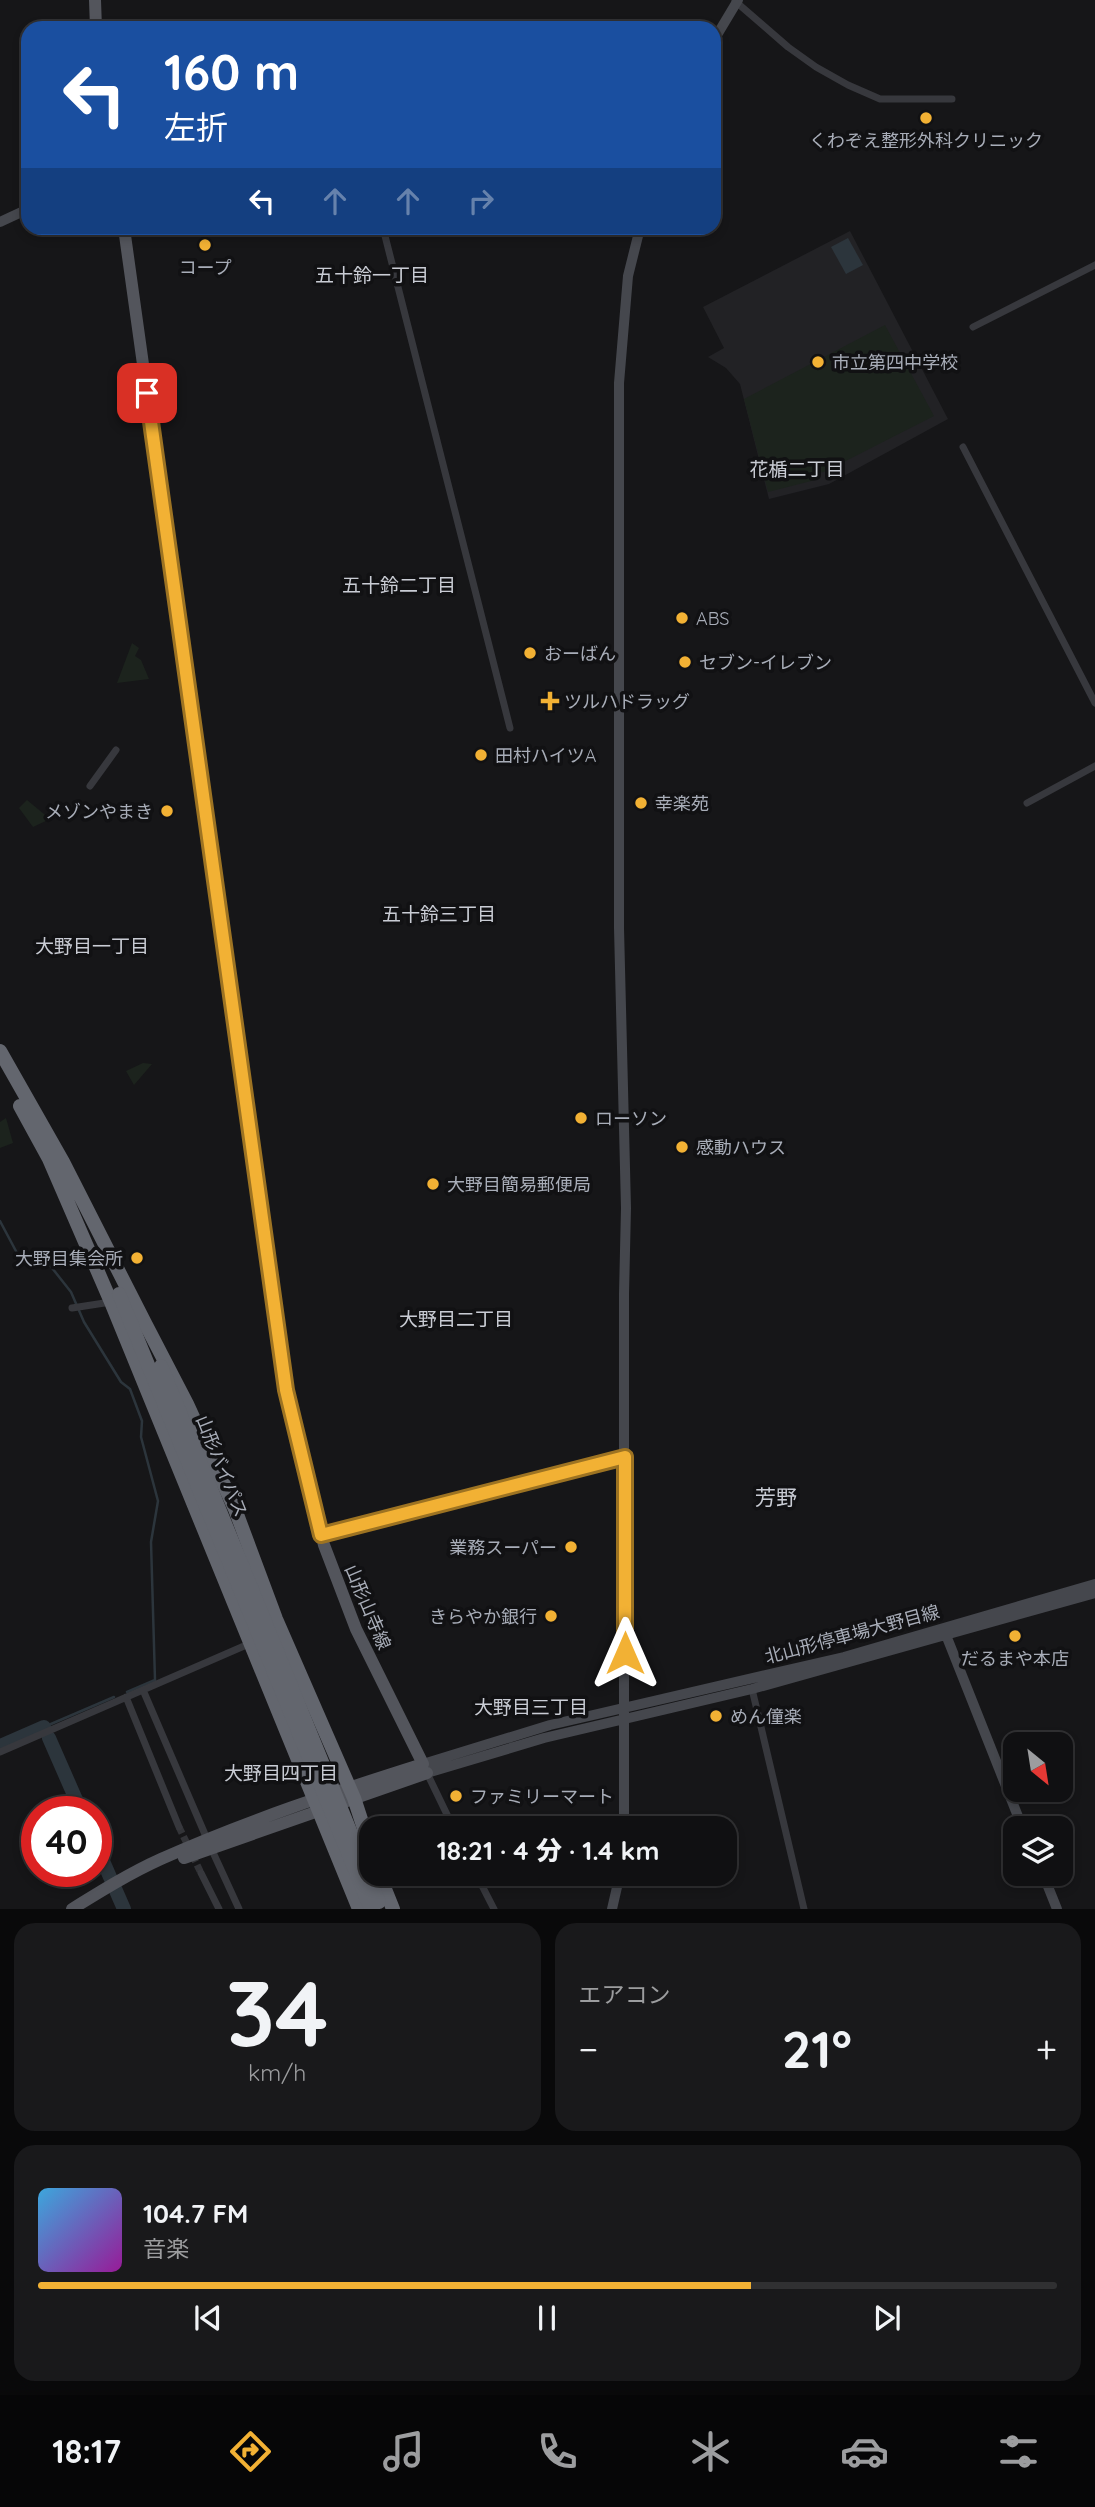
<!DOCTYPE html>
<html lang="ja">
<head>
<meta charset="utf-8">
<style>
  :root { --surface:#101012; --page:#19191b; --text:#f1f3f6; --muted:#9c9d9f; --line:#303032; --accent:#f2b134 }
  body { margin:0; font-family:Quicksand,"Noto Sans JP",sans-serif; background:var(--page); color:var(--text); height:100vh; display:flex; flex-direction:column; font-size:26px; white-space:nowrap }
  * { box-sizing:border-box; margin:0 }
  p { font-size:23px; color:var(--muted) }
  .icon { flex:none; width:38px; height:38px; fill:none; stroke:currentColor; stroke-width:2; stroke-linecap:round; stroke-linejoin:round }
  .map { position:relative; height:1909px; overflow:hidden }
  .drawer { display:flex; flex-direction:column; gap:14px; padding:14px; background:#09090a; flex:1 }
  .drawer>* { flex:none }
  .hud { position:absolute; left:21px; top:21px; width:700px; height:214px; border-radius:21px; box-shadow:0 4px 10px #0003,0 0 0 2px var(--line); background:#1a4fa0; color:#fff; overflow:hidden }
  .needle { width:46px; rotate:150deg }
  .fabs { position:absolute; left:1003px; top:1732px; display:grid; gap:14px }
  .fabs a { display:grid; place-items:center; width:70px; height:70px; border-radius:14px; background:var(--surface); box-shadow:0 4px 10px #0003,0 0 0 2px var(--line); font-size:35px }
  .speed { position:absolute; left:21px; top:1796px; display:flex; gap:14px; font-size:35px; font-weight:700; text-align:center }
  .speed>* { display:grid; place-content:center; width:91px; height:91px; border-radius:50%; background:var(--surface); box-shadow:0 4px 10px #0003,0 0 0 2px var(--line); line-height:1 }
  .speed .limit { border:10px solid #d22; background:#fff; color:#111 }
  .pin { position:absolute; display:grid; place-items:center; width:60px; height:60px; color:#fff; margin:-30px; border-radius:14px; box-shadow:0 4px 10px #0006 }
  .me { position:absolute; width:77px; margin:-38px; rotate:0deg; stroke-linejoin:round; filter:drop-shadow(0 0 5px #0008) }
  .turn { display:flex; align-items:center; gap:24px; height:147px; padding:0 28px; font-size:32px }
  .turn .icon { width:91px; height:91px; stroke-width:2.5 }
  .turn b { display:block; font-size:49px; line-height:60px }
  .lanes { display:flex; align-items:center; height:66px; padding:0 28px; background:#0003; justify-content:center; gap:35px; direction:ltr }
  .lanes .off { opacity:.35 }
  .big { font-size:52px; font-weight:800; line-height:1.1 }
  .drawer .widget { flex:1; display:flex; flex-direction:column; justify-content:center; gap:10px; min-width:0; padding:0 24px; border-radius:21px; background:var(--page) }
  .drawer .dial { align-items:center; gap:0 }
  .dial b { font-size:91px; line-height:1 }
  .song { display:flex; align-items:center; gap:21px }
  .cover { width:84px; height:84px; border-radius:10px; background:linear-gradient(135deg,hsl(200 70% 55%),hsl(300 70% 35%)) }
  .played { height:7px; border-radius:4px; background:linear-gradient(90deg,var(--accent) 70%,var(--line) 70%) }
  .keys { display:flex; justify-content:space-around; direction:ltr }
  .heat { display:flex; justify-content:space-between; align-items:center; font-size:38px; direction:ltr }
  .drawer .tiles { flex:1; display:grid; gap:14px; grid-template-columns:1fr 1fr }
  .widget:last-child { grid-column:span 2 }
  .trip { position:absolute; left:359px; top:1816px; width:378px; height:70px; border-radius:21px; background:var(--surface); box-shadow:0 4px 10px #0003,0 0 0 2px var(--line); font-weight:800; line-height:70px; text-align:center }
  .dock { display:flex; height:112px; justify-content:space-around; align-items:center; background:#060607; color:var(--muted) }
  .dock .icon { width:49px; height:49px }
  .dock .active { color:var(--accent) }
  .dock b { font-size:32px; color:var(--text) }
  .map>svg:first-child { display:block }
</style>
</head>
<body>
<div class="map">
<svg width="1095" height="1909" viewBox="0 0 1095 1909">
  <rect width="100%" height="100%" fill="#161618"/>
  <path fill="#222225" d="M850,231L948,419L829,484L769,499L740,384L726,368L708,357L724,348L703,307Z"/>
  <path fill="#1c231d" d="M885,325L934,416L824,472L814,473L815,480L768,492L744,399Z
    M132,643L139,648L135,656L141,660L149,679L117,683Z
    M27,800L50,819L33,827L19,808Z
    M143,1063L152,1064L134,1085L126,1071Z
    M6,1118L13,1143L0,1148V1122Z"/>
  <path fill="#2c353c" d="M848,238L863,265L846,274L831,247Z"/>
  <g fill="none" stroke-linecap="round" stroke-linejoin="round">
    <path stroke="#2c353c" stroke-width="2.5" d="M0,1221L17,1253L41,1254L71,1292L84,1322L121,1382L130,1389L142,1421L141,1437L158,1501L151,1542L155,1680L127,1692
      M44,1727L114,1697"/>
    <path stroke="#2c353c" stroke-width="14" d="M49,1738L81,1811
      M0,1746L44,1727
      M96,1845L124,1909"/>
    <path stroke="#333438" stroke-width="7" stroke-dasharray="7 3.5" stroke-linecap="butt" d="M179,1827L201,1873"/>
    <path stroke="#37383d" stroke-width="7" d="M735,1L788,47L816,67L848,85L880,99H952
      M383,228L510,728
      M973,327L1095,265
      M963,447L1095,703
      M90,786L116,750
      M1027,803L1095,766
      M72,1308L111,1302
      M321,1535L625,1457
      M752,1689L804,1909
      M143,1690L207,1839
      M126,1697L179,1827
      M0,1752L251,1643
      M427,1773L454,1829
      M211,1848L239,1909
      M201,1873L219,1909
      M476,1874L494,1909"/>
    <path stroke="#45474d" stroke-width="10" d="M714,40L738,0
      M0,222L28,209
      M946,1635L1023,1829
      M423,1764L550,1725L844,1657L1095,1584
      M427,1773L544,1738L752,1689L1095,1593
      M624,1829V1294L626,1208L619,928V383L628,276L640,228
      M1043,1874L1057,1909
      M612,1909L620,1874"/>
    <path stroke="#53555c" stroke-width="12" d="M95,0L96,28
      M184,1858L427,1773
      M72,1909C101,1891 130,1873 161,1859C246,1821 334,1792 423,1764L356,1629L324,1545L286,1390L124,228"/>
    <path stroke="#63666e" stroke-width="14" d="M0,1051L63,1162L149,1331
      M20,1106L49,1159
      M46,1152L111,1302L359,1909
      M146,1325L187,1404L235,1509L276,1619L354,1798L371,1850
      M379,1874L393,1909"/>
    <path stroke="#63666e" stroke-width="14" d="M119,1294L371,1909
      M161,1366L379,1902"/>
  </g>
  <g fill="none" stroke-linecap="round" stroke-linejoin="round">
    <defs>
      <path id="route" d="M147,393L286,1390L321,1535L625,1457V1653"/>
    </defs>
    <use href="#route" stroke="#9d7322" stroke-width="18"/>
    <use href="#route" stroke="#f2b134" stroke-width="12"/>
  </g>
  <g fill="#f2b134" stroke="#111113" stroke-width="2.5">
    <circle cx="926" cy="118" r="7"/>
    <circle cx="205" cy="245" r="7"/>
    <circle cx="818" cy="362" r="7"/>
    <circle cx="682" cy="618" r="7"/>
    <circle cx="530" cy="653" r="7"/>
    <circle cx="685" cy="662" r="7"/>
    <path d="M546.5 690.5h7v7h7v7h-7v7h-7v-7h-7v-7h7z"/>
    <circle cx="481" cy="755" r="7"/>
    <circle cx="641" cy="803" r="7"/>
    <circle cx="167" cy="811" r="7"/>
    <circle cx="581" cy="1118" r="7"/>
    <circle cx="682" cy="1147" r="7"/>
    <circle cx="433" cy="1184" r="7"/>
    <circle cx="137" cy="1258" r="7"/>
    <circle cx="571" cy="1547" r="7"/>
    <circle cx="551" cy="1616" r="7"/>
    <circle cx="1015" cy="1636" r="7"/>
    <circle cx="716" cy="1716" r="7"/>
    <circle cx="456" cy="1796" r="7"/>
  </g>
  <g text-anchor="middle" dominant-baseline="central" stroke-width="7" stroke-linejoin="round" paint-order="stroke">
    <g font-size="18" fill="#a8adb8" stroke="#111113" text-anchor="start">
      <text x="926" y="140" text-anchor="middle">くわぞえ整形外科クリニック</text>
      <text x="205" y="267" text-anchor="middle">コープ</text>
      <text x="832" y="362">市立第四中学校</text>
      <text x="696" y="618">ABS</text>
      <text x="544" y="653">おーばん</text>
      <text x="699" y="662">セブン-イレブン</text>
      <text x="564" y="701">ツルハドラッグ</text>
      <text x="495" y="755">田村ハイツA</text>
      <text x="655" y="803">幸楽苑</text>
      <text x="153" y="811" text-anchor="end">メゾンやまき</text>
      <text x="595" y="1118">ローソン</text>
      <text x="696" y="1147">感動ハウス</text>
      <text x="447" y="1184">大野目簡易郵便局</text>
      <text x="123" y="1258" text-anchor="end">大野目集会所</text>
      <text x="557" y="1547" text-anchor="end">業務スーパー</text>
      <text x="537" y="1616" text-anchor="end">きらやか銀行</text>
      <text x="1015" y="1658" text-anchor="middle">だるまや本店</text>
      <text x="730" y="1716">めん僮楽</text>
      <text x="470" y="1796">ファミリーマート</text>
    </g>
    <g font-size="18" fill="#a8adb8" stroke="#111113">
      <text transform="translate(222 1466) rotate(68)">山形バイパス</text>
      <text transform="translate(368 1607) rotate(67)">山形山寺線</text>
      <text transform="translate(852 1634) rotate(-15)">北山形停車場大野目線</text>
    </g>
    <g font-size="19" fill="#c9ccd4" stroke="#111113">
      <text x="372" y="275">五十鈴一丁目</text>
      <text x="797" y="469">花楯二丁目</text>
      <text x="399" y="585">五十鈴二丁目</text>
      <text x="439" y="914">五十鈴三丁目</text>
      <text x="92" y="946">大野目一丁目</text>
      <text x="456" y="1319">大野目二丁目</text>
      <text x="531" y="1707">大野目三丁目</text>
      <text x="281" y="1773">大野目四丁目</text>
    </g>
    <g font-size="21" fill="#c9ccd4" stroke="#111113">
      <text x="776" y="1497">芳野</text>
    </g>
  </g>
</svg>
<div class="fabs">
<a><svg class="needle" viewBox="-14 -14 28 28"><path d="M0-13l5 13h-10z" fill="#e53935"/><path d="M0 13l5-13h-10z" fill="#9c9d9f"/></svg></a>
<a><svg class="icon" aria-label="layers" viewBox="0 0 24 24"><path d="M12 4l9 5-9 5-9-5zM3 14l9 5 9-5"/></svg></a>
</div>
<div class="speed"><div class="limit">40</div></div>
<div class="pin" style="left:147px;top:393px;background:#d93025"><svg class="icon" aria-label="arrive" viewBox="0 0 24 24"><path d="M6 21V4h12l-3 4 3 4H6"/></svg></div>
<svg class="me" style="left:625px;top:1653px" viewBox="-20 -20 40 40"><path d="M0-17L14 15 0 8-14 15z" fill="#f2b134" stroke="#fff" stroke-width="4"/></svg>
<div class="trip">18:21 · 4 分 · 1.4 km</div>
<div class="hud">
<div class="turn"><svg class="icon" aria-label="left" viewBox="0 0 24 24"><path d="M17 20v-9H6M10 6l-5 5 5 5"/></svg><div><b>160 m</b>左折</div></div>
<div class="lanes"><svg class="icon" aria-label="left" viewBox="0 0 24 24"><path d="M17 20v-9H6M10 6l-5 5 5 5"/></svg><svg class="icon off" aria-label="ahead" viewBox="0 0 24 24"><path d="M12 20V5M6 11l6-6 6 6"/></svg><svg class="icon off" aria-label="ahead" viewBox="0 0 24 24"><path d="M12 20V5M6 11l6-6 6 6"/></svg><svg class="icon off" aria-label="right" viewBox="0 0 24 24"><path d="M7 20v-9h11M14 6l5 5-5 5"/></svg></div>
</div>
</div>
<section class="drawer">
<div class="tiles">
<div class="widget dial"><b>34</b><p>km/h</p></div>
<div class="widget"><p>エアコン</p>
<div class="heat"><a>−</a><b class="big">21°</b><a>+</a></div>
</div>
<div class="widget">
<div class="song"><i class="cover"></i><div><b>104.7 FM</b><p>音楽</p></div></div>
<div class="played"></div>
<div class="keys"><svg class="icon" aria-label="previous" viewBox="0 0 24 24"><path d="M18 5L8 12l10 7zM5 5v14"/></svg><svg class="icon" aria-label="pause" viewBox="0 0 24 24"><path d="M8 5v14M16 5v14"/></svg><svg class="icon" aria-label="next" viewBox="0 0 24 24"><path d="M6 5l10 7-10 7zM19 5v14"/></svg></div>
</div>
</div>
</section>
<nav class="dock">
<b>18:17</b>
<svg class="icon active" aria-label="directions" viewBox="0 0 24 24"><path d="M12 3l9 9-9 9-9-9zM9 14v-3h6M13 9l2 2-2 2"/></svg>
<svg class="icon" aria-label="music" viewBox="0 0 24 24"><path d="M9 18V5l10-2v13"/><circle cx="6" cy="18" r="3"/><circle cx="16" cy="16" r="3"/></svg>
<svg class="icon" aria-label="phone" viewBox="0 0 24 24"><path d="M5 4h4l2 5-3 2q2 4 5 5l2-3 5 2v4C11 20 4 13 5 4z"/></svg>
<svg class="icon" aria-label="climate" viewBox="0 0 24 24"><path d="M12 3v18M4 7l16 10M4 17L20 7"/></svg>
<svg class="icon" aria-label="car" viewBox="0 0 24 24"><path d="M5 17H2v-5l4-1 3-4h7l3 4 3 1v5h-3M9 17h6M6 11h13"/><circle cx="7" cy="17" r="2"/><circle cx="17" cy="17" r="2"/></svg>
<svg class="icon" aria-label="filters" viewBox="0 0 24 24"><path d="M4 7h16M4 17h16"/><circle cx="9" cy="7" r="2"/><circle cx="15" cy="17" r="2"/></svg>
</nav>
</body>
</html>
